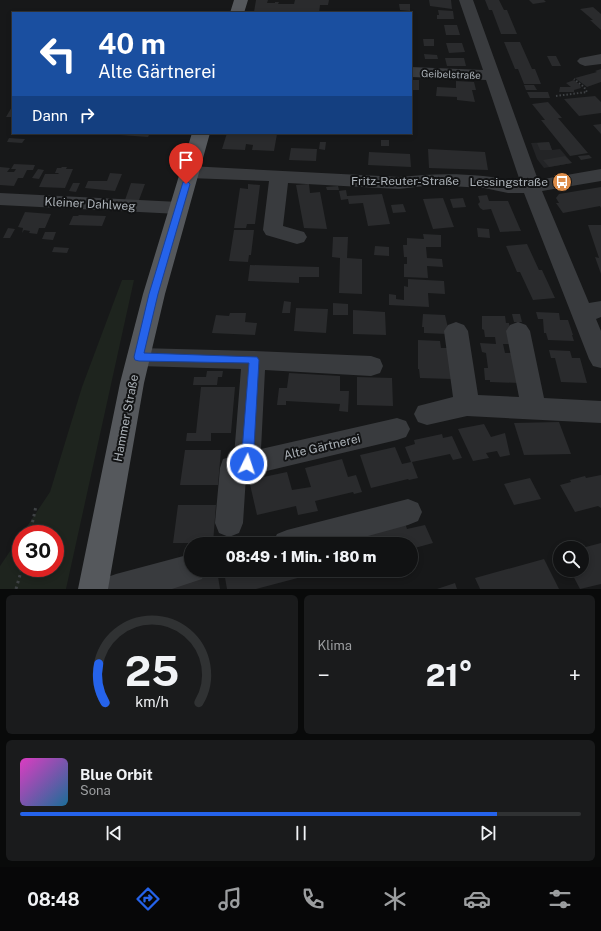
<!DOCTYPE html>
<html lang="de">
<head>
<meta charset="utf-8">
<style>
  :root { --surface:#111213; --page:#1a1b1c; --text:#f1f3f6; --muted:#9c9ea0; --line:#303233; --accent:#2563eb }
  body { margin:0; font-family:"Public Sans",sans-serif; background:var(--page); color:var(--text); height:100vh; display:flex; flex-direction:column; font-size:15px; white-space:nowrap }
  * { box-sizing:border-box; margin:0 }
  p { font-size:13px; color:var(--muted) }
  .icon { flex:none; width:22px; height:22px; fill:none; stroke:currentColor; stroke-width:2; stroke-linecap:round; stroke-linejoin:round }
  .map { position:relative; height:589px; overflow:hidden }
  .details { display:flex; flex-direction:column; gap:6px; padding:6px; background:#090a0a; flex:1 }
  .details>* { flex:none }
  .guide { position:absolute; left:12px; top:12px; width:400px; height:122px; border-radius:0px; box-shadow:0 2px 6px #0003,0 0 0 1px var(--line); background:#1a4fa0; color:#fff; overflow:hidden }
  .buttons { position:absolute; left:553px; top:541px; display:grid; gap:8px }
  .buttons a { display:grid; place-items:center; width:36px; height:36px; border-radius:50%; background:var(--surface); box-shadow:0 2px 6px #0003,0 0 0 1px var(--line); font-size:20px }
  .speed { position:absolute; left:12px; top:525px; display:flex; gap:8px; font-size:20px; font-weight:700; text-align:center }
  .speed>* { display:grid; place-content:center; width:52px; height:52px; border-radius:50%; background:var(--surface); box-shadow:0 2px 6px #0003,0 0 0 1px var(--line); line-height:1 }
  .speed .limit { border:6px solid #d22; background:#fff; color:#111 }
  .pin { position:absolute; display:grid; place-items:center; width:34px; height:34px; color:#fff; margin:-41px -17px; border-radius:50% 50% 50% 0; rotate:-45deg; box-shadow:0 0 4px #0007 }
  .pin .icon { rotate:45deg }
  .me { position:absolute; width:44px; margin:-22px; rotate:4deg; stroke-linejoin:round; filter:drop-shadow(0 0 3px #0008) }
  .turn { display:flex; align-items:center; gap:14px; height:84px; padding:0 20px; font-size:18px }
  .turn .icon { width:52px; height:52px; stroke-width:2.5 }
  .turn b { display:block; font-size:28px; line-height:34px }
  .then { display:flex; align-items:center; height:38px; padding:0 20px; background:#0003; gap:8px; font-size:15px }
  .big { font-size:30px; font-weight:800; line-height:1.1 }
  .details .tile { flex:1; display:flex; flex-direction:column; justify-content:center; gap:6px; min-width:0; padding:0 14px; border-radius:6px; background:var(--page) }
  .details .dial { align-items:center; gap:0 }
  .dial svg { height:104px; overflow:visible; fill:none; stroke:var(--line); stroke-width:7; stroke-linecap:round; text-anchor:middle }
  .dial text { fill:var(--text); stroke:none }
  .song { display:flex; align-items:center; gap:12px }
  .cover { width:48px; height:48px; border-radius:6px; background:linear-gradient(135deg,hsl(310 70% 55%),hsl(200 70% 35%)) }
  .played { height:4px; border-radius:2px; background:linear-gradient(90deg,var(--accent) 85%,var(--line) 85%) }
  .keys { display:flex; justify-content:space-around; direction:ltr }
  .heat { display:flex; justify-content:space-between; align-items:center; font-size:22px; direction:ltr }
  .details .tiles { flex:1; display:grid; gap:6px; grid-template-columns:1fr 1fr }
  .tile:last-child { grid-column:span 2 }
  .trip { position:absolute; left:184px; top:537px; width:234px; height:40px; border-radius:20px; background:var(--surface); box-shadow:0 2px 6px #0003,0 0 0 1px var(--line); font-weight:800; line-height:40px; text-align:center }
  .menu { display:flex; height:64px; justify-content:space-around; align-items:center; background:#070708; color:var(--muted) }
  .menu .icon { width:28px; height:28px }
  .menu .current { color:var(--accent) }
  .menu b { font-size:18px; color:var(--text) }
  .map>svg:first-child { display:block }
</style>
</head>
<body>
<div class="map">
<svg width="601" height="589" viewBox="0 0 601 589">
  <rect width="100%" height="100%" fill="#171819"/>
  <path fill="#232426" d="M549,142L552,150L560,149L572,163L544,168L537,159L531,143Z"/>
  <path fill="#1e241e" d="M122,280H134L66,589H0V566L21,535V568H55V534H22L50,492L82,387Z"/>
  <path fill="#2a2b2d" d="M256,0H268L267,3H275V2H279L278,4H294L295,0H329L328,5H320L319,13L254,12Z
    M429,0H451L452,9L430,6Z
    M485,0H499L504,10H507L517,34H501L492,10H489Z
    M529,0H544L546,2L533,4Z
    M399,4H410V11L400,10Z
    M593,7L601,14V30L590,20H593L580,9Z
    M438,10L453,11L454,19H437V15H439Z
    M444,25H457L460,35H446Z
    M423,39H434V46H424Z
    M504,42H520L532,69H535L541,84H524L518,69H515Z
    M446,43H462L465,52L449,53Z
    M424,54L437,55L438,59H425Z
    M547,56H556L561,66H552Z
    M445,58H464L466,66H447Z
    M601,69V82L587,87L575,78L597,72L595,71Z
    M411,80H419V90H411Z
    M574,80L580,85L581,88L574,90V92H559L560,87H571L566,83Z
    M456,81L474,82L476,90H472L475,102L457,100V97L436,96L437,87L456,88Z
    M524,85H534L537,90H526Z
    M527,92H548L550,98H530Z
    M595,96L601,102V113L579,116L564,99Z
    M548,102L562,118H558L588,153L570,156L541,120H545L532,104Z
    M13,105V117H6Z
    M601,124V134L593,125Z
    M121,133H150L148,137L120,135Z
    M227,133L277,134L274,151L252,150L253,145L246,144L245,150L222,149Z
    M9,138L25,139L22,143L7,142Z
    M381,140H389V146H381Z
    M320,142H326L325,150L319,149Z
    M549,142L552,150H540L537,143Z
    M291,148L317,149L316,161L289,160Z
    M428,149L485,152L488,170L429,168Z
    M369,152L410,154L411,167L368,165Z
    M589,155L592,158L581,160L578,156Z
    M565,156L572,163L549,167L543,160Z
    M14,164L35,165L33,170H27L23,178H18L14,186L0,185V167L10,168L7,172H14L16,169H11Z
    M62,167H67L66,169H73L65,188L39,187L45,174H58L59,173H55L57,168H61Z
    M38,169L44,170L39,179L32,178Z
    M110,173L122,174L115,191L85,188L88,181H107Z
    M73,183H80L76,192L69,191Z
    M131,183L145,184L139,200H125Z
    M248,184L260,185L255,224H247L246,228H234L240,188L248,189Z
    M309,184L310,193L320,192L327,229L304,228L296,185Z
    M338,186L339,190H327L326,187Z
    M601,187V208L600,206L563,213L556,203H559L556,198L559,194Z
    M346,190L347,196L382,194L390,224L368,226L363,203L349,204L348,199L341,200L339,191Z
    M487,195L489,201H508L521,231L500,232L491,209L483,210L480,208L478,204L480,202L478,196Z
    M443,198L454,227L433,229L423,199Z
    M463,198L466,207L453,208L450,199Z
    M403,204L406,212L393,213L391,205Z
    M25,212L51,214L45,228H39L37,234L29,233L30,231L24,230L22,233L23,228L18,227Z
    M79,215L106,216L102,226L69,225L73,216H78Z
    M588,225H601V274L595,257L599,258Z
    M8,228L15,229L10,238H3Z
    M477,228L489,229L490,238L478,237Z
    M234,230H254L251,255H249L248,262L229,261Z
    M45,232H56L53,240L42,239Z
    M423,234L441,235V247H426L427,258L442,259L443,267L427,266L428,278L404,277V264H407V257H404L403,245H407V238L424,239Z
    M333,237H348L347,258L362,259V294L339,293L340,258L332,257Z
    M527,244L539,270H542L555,298L533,300L520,272H517L506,246Z
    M375,246L389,247V256L374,255Z
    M54,247L69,248L67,253L52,252Z
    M250,265L319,267V277H299V283L248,281Z
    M408,279L444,281L445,294L428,293L429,307L389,305V294L396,295V299L404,300V286L408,287Z
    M284,301L291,302L290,313H282Z
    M333,303L348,304V315H333Z
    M296,308L328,309L326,333L294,331Z
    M353,310L385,312L386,335L353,334Z
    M536,312L559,313L560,320H568L573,335H572L574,341L548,340L546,333H544L543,319H538Z
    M230,313H246L245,322L257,323L255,335L212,333L216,315L229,316Z
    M423,314L445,315L448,328L447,334L424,333V327H422Z
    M512,314H520L522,322H514Z
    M482,316H505L506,323H509L510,331V344H503L505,353H515L520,383L490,382V380H485L484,368H488L486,353L482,352L480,343L496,344L495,337H485L484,330L482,329Z
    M418,340L440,341L441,348H449L452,379L420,378L419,369H418Z
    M549,350L570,351L572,358H580L587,383L561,382L555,358H551Z
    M207,371H223L222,377H218L217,385H193L194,377H206Z
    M289,373L340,376V391H349L348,412L339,411L340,404L286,401V405H277L279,388H287Z
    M357,377L392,378L393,406L357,405Z
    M201,387H235L231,433H211V441H186L187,433H196Z
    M559,422L571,454L524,455L514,423Z
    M484,424L491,437L505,433L510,455L500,457L497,451L486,453L489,458L473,461L458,429Z
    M442,434L443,438L452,436L462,458L453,460L450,454L412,462L418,478L409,480L408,479L371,488L360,455L395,447L402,464L411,462L405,447L415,444L414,440Z
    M185,450H221L218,485H180Z
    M342,459L348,477L356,475L362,492L354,494L353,492L315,501L318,511L298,515L296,506L257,515L249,480L287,472L292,490L311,487L305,468Z
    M601,475V508L598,506L575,512L560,485L571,482L570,480L585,476L586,478Z
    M530,478L541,499L514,505L504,484Z
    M178,505H216L213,543H173Z
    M404,520L407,529L425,525L433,543L411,549V544H352L357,542L354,533Z
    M601,543V584L580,589L570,570H582V548Z
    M544,559L559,589H480L475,578Z
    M204,570H217L220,589H162Z
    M232,570H235L236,573L246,570H328L256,589H227L224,572Z
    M455,583L457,589H437Z"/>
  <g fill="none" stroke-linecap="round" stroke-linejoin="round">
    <path stroke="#3f4245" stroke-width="2" stroke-dasharray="1.5 2" stroke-linecap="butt" d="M556,96L587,92L584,87L574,79"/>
    <path stroke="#3f4245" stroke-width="3" stroke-dasharray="2.5 3.5" stroke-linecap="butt" d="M30,534L36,506
      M16,589L22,568"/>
    <path fill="#393b3e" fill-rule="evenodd" d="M459,0H473L538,180L601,169V181L542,191L589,303L601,301V317L596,319L601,331V368L593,366L589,359L524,193H508L484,188L432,185L399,189L288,183L283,226L304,232L307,237L304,242L297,244L266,235L263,230L269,181L189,178L182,176L180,172L182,168L189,166L399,177C428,174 454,173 483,176C495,177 507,181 520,181L486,80L411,77V67L483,70Z
      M601,54V64L585,66L580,64L577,61L580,58Z
      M0,193L179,202L186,204L189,208L186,212L179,214L0,205Z
      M456,322L464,325L468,331L478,395L519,397L506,331L510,325L518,322L526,325L530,331L544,398L601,401V423L467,416L427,425L418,422L414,414L418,406L453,397L444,331L448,325Z
      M139,348L254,351L371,356L380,359L383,366L380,373L371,376L265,370L261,449L397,418L406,421L410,429L406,437L397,440L246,476L243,523L239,533L229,537L219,533L215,523L220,468L223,459L234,456L241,369L139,366L131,364L127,357L131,350Z
      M408,499L418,503L422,512L418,521L408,525L339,544H272L277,534L287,530Z
      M191,554V570H206L202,579L172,589H101L105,578L116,574Z"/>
    <path fill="#55585c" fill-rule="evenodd" d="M234,0H248L244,13H230Z
      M192,133H210L165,294L144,383L108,589H78L120,383L143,294Z"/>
  </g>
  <path fill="#2563eb" stroke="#184099" d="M183,182H188L190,184L158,294L144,353L257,357L259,360L253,464L251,468L247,469L243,468L241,464L249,363L139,361L135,360L134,357L149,294Z"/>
  <defs>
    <symbol id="bus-disc" viewBox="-11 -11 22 22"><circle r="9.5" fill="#de8d4a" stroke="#121314"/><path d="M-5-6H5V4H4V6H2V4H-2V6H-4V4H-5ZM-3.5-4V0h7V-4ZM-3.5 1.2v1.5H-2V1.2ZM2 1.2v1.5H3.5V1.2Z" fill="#fff"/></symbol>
  </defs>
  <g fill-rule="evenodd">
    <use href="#bus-disc" x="551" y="171" width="22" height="22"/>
  </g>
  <g text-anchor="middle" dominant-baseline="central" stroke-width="4" stroke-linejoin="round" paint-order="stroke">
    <g font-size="10" fill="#abb1b7" stroke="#121314">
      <text transform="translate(451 74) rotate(2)">Geibelstraße</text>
    </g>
    <g font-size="12" fill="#abb1b7" stroke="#121314">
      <text x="405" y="181">Fritz-Reuter-Straße</text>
      <text transform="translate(90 204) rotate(3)">Kleiner Dahlweg</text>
      <text transform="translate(126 418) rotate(-79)">Hammer Straße</text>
      <text transform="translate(322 447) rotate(-13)">Alte Gärtnerei</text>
    </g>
    <g font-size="12" fill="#abb1b7" stroke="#121314" text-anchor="end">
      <text x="548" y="182">Lessingstraße</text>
    </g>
  </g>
</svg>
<div class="buttons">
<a><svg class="icon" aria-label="search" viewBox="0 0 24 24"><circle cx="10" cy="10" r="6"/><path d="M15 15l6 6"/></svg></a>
</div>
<div class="speed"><div class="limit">30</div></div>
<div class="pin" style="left:186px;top:184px;background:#d93025"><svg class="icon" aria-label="arrive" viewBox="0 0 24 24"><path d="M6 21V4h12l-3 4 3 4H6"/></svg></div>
<svg class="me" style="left:247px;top:464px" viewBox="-20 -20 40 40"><circle r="17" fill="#2563eb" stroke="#fff" stroke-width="3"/><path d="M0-11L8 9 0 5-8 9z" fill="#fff"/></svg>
<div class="trip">08:49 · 1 Min. · 180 m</div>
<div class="guide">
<div class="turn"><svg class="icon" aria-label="left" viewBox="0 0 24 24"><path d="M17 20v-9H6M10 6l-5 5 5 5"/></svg><div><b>40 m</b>Alte Gärtnerei</div></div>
<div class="then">Dann<svg class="icon" aria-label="right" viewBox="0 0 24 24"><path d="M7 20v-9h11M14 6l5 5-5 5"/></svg></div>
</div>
</div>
<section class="details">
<div class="tiles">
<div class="tile dial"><svg viewBox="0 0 100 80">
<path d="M14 69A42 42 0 1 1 86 69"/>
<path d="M14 69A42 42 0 0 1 9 39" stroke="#2563eb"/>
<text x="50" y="56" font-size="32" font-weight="700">25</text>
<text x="50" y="72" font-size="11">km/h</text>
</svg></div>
<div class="tile"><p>Klima</p>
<div class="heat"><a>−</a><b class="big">21°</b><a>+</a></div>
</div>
<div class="tile">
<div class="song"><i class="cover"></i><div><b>Blue Orbit</b><p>Sona</p></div></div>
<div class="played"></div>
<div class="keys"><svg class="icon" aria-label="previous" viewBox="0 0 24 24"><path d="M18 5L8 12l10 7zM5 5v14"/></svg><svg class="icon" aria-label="pause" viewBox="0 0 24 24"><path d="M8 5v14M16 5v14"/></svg><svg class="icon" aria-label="next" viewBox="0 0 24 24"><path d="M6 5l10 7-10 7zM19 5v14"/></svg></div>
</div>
</div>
</section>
<nav class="menu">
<b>08:48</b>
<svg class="icon current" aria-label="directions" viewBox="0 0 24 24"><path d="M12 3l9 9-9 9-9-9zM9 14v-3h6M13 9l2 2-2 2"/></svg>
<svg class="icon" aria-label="music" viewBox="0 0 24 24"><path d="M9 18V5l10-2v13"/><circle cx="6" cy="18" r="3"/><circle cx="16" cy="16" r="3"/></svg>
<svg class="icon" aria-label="phone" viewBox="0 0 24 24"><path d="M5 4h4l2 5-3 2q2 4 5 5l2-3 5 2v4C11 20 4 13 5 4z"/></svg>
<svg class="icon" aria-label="climate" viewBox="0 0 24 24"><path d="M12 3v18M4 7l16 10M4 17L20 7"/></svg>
<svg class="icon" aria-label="car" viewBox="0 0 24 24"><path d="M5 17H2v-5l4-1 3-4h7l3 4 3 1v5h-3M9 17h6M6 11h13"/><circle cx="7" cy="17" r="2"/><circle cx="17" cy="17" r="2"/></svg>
<svg class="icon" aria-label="filters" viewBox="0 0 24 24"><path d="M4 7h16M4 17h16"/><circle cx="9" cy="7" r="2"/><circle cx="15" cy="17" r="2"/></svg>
</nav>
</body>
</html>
